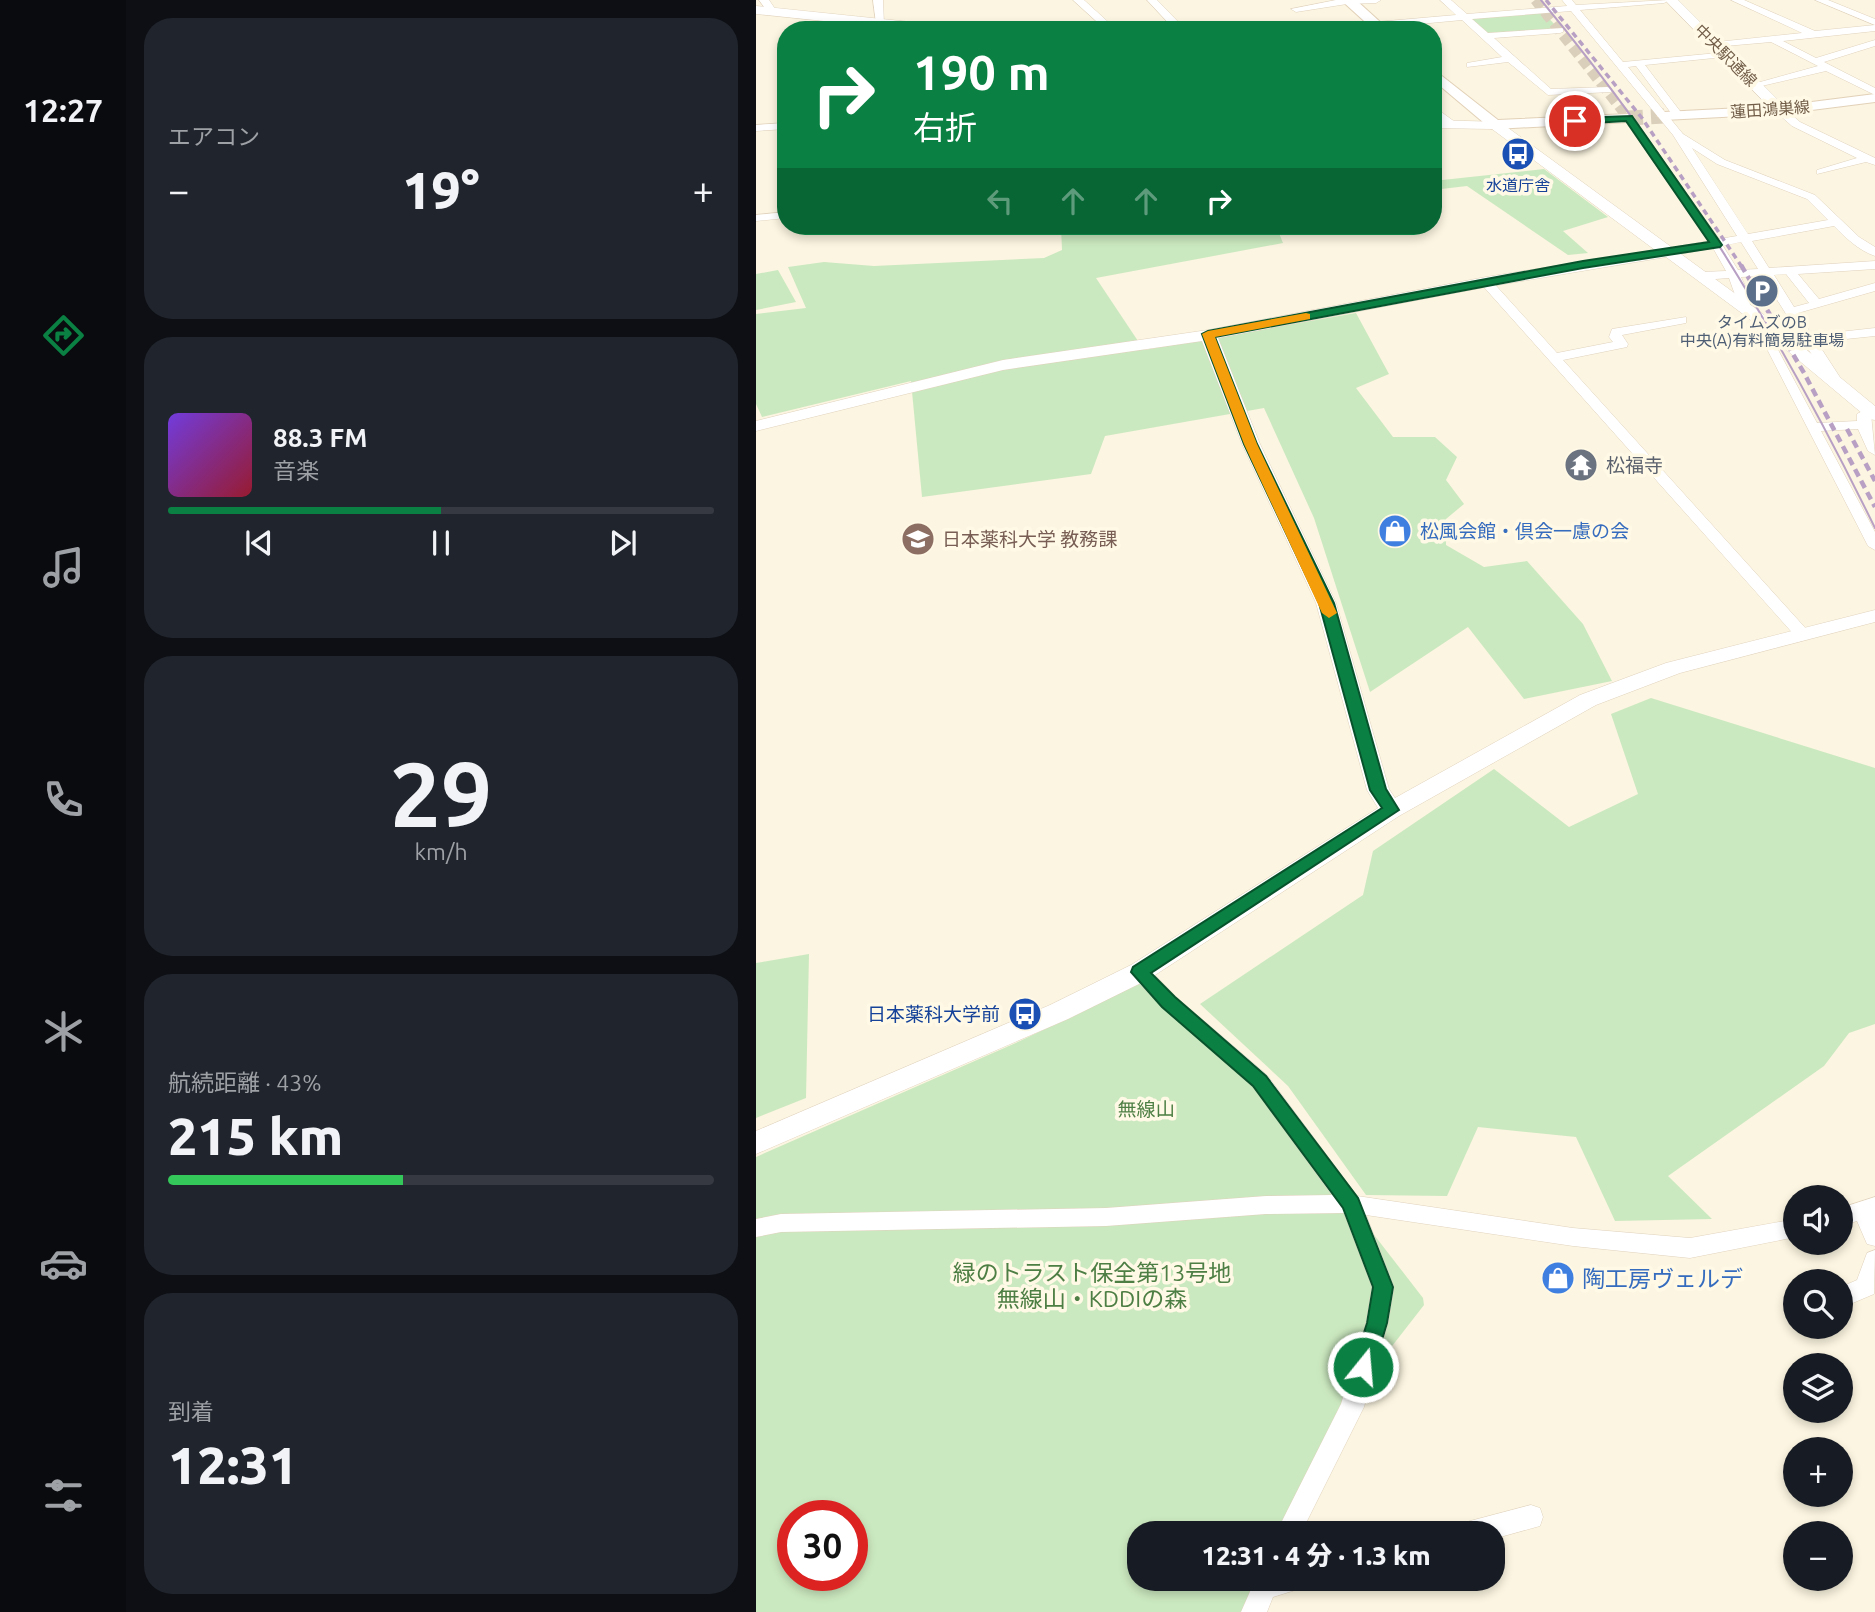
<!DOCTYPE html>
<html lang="ja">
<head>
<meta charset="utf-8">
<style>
  :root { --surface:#171b24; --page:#20242c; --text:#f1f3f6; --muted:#9ea1a6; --line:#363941; --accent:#0b8043 }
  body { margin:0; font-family:Ubuntu,"Noto Sans JP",sans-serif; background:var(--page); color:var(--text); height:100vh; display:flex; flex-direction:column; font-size:26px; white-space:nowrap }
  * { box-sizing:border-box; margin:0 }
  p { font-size:23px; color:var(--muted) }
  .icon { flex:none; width:38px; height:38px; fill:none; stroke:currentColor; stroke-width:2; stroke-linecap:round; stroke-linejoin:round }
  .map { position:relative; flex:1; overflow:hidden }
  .details { display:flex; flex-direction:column; gap:18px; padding:18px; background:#0d0f14; width:630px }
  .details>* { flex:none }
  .guide { position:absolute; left:21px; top:21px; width:665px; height:214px; border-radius:28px; box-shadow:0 4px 10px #0003; background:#0b8043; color:#fff; overflow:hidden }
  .buttons { position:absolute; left:1027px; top:1185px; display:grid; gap:14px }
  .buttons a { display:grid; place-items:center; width:70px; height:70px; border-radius:50%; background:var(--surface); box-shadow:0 4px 10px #0003; font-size:35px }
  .speed { position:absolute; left:21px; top:1500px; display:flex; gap:14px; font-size:35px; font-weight:700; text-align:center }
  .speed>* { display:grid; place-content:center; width:91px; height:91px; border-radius:50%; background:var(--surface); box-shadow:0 4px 10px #0003; line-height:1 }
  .speed .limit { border:10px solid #d22; background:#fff; color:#111 }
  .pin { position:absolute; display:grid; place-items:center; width:60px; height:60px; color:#fff; margin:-30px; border:4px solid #fff; border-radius:50%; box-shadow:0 2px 7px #0007 }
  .me { position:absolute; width:77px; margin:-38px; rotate:17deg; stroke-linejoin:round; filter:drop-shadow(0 0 5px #0008) }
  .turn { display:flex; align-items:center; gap:24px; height:147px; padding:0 21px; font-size:32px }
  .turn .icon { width:91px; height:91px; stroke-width:2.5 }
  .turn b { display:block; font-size:49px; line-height:60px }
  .lanes { display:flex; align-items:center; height:66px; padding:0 21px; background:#0003; justify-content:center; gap:35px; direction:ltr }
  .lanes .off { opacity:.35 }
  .big { font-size:52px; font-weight:800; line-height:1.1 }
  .details .card { flex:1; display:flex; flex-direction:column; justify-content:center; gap:10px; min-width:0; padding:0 24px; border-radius:28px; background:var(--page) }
  .details .dial { align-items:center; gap:0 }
  .dial b { font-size:91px; line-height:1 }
  .song { display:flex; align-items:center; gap:21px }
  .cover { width:84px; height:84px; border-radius:10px; background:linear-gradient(135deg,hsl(260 70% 55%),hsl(350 70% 35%)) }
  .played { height:7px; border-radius:4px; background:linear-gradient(90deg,var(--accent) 50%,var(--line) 50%) }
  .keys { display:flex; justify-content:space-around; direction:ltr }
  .heat { display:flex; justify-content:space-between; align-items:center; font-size:38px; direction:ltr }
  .charge { height:10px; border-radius:5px; background:linear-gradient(90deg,#34c759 43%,var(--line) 0) }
  .trip { position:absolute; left:371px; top:1521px; width:378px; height:70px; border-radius:28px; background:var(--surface); box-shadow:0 4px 10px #0003; font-weight:800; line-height:70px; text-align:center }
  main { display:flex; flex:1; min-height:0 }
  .menu { display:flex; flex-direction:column; width:126px; justify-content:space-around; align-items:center; background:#090b0e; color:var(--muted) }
  .menu .icon { width:49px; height:49px }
  .menu .current { color:var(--accent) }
  .menu b { font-size:32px; color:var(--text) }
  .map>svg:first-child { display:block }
</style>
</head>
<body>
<main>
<nav class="menu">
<b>12:27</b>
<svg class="icon current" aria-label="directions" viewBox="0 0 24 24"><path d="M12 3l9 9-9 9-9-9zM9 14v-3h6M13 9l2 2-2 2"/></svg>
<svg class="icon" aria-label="music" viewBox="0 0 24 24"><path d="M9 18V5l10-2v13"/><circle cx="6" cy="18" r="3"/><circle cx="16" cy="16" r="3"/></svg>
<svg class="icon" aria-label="phone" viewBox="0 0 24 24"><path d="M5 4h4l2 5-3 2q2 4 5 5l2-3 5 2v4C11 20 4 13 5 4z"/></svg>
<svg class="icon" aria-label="climate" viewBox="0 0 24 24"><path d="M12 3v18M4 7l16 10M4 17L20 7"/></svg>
<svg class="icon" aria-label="car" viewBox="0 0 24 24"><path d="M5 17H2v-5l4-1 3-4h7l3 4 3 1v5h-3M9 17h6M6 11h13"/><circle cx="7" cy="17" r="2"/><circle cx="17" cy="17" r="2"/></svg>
<svg class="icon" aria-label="filters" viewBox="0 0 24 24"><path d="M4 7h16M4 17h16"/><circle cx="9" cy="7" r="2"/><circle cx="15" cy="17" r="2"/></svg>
</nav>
<section class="details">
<div class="card"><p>エアコン</p>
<div class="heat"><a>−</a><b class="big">19°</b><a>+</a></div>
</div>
<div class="card">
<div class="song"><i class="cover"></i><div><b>88.3 FM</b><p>音楽</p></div></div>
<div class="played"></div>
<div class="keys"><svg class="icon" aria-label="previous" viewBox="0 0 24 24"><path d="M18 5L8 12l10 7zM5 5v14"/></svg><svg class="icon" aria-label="pause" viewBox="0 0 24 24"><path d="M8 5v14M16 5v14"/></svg><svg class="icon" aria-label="next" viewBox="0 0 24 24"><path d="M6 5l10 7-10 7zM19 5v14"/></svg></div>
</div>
<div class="card dial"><b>29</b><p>km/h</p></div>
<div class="card"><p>航続距離 · 43%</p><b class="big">215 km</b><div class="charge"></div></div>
<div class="card"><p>到着</p><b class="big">12:31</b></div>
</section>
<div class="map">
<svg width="1119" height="1612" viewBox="0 0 1119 1612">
  <rect width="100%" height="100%" fill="#fcf5e1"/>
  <path fill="#cbe9c0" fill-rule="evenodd" d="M785,10L802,28L732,35L715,18Z
    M788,169L852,217L807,231L832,253L812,255L711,186L677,190V181Z
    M305,226H520L527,243L340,278L388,350L600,313L633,374L600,388L637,437H679L701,457L690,480L708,504L690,519V545L728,567L771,561L827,624L856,681L768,699L712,627L614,692L558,518L508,408L349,436L335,474L166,497L155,381L6,417L0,404V314L50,308L32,267L68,262L118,266L288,258L306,250Z
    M22,270L40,302L0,310V274Z
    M895,698L1119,768V1024L1093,1033L1068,1066L912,1176L956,1219L859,1221L820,1137L722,1127L691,1196L610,1195L532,1086L444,1004L607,895L617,851L738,769L813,827L882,794L855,714Z
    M53,954L50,1098L0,1118V963Z
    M385,983L499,1081L667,1298L668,1305L591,1404L532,1533H383V1578L511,1579L495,1612H0V1157L264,1041ZM37,1516H96V1575H37Z"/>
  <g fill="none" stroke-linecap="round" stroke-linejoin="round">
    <path stroke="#dacfbb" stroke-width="10" stroke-dasharray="10 5" stroke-linecap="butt" d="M779,0L872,118"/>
    <path stroke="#dacfbb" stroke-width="15" stroke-dasharray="15 8" stroke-linecap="butt" d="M872,118L908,116"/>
    <defs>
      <path id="minor" d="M3,0H13L22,13L20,15H14Z
        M117,0H127L128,25L120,23Z
        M317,0H328L361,30H350Z
        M391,0H401L430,30H419Z
        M580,0H625L620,3L591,4L540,12L535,9Z
        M684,0H695L711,14L811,6L806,0H816L820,5L913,0L908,3L824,10L867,62L972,52L973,54L968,57L889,65L927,115L922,118L918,117L880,66L872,67L927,134L969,160L1059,195L1103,237L1119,247V256C1102,250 1090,238 1078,226L996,241L1013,268L1119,261V269L1042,274L1063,299L1119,283V291L1042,313L1056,335L1119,328V336L1061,342L1089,385L1082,389L1075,385L1006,276L985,277L992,292L995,311L1003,314L1061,423L1101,421V414L1108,410L1115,414L1119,455L1112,451L1102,429L1065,431L1119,532V550L1112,546L992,312L984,309L973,278L946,280L940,276L946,272L970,271L957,248L913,256L907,252L913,248L953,241L867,118L868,116H876L963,239L981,236L917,135L815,11L716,19L732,33L807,28V32L804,33L738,38L795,89L851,87L855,88V92L792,95L752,62L711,67V63L746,57L706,20L620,28L615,25L620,22L700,15ZM936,148L961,164L1051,199L1072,220L992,234ZM985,242L1002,269L982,270L967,246ZM1030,274L1053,303L1038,307L1018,275Z
        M975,0H988L1059,31L1119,25V31L1027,41L1060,58L1119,40V46L1068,62L1119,88V95L1070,71L997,88V84L1062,66L1015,42L958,47L956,45L961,42L1046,33Z
        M1059,0H1072L1119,19V25Z
        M677,106L699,122V126H691L677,115Z
        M1020,108H1028L1044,122L1119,158V165L1110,162L1061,174V170L1101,158L1036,126L1020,112Z
        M30,123V129L0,131V125Z
        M30,212V218L0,221V215Z
        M730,278L734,279L801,353L857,342L853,337L856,329L930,317V323L866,335L872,344L871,347L807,360L1053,632L1055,635L1053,638H1041L726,285L724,282Z
        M384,965L391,967L420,997L511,1075L601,1196L817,1228L934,1238L1040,1219V1237L934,1258L817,1246L610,1215L638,1287L632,1323L608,1407L545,1533H520L585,1404L610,1323L616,1287L588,1213L510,1214L350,1226L25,1232L0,1237V1219L25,1214L350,1208L510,1196L576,1195L497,1087L406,1007L377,977L374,972L377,967Z
        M1119,1197V1246L1111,1244L1101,1221L1085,1226V1208Z
        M1119,1250L1118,1294L1085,1308V1287L1101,1280L1111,1253Z
        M775,1505L784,1508L787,1517L784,1526L737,1539V1533H702L705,1524L714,1521Z
        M552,1578L549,1587L517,1597L511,1612H485L500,1578Z"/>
      <path id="tertiary" d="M909,0H922L1029,107V113H1019Z
        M0,6L193,26L199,30H154L0,14Z
        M677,120L744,122L1003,311L1119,406V420L1113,419L991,317L910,257L730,287L462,338L504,444L580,603L633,789L639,798L824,695L910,663L1119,610V622L924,673L840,705L643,816L393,979L312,1019L0,1154V1131L294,1005L375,965L622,808L611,790L560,603L486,444L446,341L247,370L0,431V421L247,360L452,330L730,277L899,250L736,129L677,128Z"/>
      <path id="secondary" d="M585,0H600L633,30H618Z
        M677,69L742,120L872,114L879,118L872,122L739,129L734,128L677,80Z
        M1119,94V102L1024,114L908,120L901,116L908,112L1024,106Z"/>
    </defs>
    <use href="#minor" stroke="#e0d2bd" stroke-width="1"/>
    <use href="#tertiary" stroke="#e0d2bd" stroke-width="1"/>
    <use href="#secondary" stroke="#e2d1b8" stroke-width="2"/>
    <use href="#minor" fill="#fff" fill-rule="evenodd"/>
    <use href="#tertiary" fill="#fff" fill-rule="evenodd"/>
    <use href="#secondary" fill="#fff" fill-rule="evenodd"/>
    <path stroke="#b8a0c4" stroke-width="2" d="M785,0C923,167 1024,334 1119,528"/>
    <path stroke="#b8a0c4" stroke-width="3.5" stroke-dasharray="6 4.5" stroke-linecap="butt" d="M790,0L886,118L986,267"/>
    <path stroke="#b8a0c4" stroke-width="4.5" stroke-dasharray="8 5" stroke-linecap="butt" d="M985,265L1048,373L1119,507
      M1091,429L1119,481"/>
  </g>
  <path fill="#0b8043" stroke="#07532c" stroke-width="2" d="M876,116L966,245L964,247L827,268L459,337L501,444L578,603L630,789L643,810L395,973L419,997L510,1076L602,1198L637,1287L631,1323L618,1367L615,1374L607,1376L600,1374L597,1367L611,1323L617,1287L587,1208L497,1086L406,1007L375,972L377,967L626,808L614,790L563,603L488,444L446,334L452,331L827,261L953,242L870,121L819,124L814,121L819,118Z"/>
  <path fill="#f59e0b" d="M550,313L554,314V319L459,337L501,444L581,613L573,618L566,613L488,444L446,334L452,331Z"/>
  <defs>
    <symbol id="bus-disc" viewBox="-11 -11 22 22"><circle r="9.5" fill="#1a4fb4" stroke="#fff9e6"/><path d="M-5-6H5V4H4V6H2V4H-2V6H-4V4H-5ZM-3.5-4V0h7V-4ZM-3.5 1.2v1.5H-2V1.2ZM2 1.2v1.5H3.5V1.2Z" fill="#fff"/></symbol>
    <symbol id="parking-disc" viewBox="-11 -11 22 22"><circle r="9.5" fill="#5c6f8a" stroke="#fff9e6"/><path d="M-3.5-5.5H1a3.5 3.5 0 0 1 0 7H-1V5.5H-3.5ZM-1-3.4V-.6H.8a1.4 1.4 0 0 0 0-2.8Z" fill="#fff"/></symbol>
    <symbol id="temple-disc" viewBox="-11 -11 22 22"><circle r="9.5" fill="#6b7280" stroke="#fff9e6"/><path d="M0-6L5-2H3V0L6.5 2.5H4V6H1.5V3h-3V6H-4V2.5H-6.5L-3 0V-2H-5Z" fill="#fff"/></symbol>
    <symbol id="shop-disc" viewBox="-11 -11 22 22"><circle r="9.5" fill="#3f7fe0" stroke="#fff9e6"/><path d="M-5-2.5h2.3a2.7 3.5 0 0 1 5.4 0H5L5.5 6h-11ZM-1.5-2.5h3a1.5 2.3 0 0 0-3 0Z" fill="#fff"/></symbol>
    <symbol id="university-disc" viewBox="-11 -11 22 22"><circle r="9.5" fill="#8d6e63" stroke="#fff9e6"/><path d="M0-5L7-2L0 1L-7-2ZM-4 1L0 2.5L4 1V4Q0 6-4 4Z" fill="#fff"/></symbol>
  </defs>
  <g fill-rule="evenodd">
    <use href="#bus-disc" x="743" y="135" width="38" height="38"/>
    <use href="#parking-disc" x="987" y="272" width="38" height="38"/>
    <use href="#temple-disc" x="806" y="446" width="38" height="38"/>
    <use href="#shop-disc" x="620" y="512" width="38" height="38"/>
    <use href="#university-disc" x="143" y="520" width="38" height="38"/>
    <use href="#bus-disc" x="250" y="995" width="38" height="38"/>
    <use href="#shop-disc" x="783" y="1259" width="38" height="38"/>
  </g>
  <g text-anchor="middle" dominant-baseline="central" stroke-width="7" stroke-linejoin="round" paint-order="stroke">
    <g font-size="16" fill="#725d48" stroke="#fff9e6">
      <text transform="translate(970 55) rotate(45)">中央駅通線</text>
      <text transform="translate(1014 109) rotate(-4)">蓮田鴻巣線</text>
    </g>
    <g font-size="16" fill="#164399" stroke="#fff9e6">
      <text x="762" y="185">水道庁舎</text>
    </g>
    <g font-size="16" fill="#4e5e75" stroke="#fff9e6">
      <text x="1006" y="322">タイムズのB<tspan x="1006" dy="18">中央(A)有料簡易駐車場</tspan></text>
    </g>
    <g font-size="19" fill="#5b616d" stroke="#fff9e6" text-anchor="start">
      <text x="850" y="465">松福寺</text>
    </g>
    <g font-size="19" fill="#366cbe" stroke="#fff9e6" text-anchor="start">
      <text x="664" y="531">松風会館・倶会一慮の会</text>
    </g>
    <g font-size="19" fill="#785e54" stroke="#fff9e6" text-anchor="start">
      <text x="186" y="539">日本薬科大学 教務課</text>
    </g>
    <g font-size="19" fill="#164399" stroke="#fff9e6" text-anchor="end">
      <text x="244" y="1014">日本薬科大学前</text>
    </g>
    <g font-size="19" fill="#4d7e43" stroke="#fff9e6">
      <text x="390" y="1109">無線山</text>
    </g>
    <g font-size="23" fill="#4d7e43" stroke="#fff9e6">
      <text x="336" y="1272">緑のトラスト保全第13号地<tspan x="336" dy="26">無線山・KDDIの森</tspan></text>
    </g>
    <g font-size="23" fill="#366cbe" stroke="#fff9e6" text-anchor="start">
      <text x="826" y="1278">陶工房ヴェルデ</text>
    </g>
  </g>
</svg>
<div class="buttons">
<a><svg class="icon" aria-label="sound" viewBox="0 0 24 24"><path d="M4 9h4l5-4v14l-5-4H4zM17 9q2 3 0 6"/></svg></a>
<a><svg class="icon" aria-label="search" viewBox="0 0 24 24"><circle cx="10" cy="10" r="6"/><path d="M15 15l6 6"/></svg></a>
<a><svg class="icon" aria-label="layers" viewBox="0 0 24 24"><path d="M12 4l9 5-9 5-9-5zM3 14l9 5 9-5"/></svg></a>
<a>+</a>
<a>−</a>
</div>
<div class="speed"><div class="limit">30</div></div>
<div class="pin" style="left:819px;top:121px;background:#d93025"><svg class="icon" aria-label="arrive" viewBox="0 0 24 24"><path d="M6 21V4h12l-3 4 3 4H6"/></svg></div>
<svg class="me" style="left:607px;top:1367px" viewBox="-20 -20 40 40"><circle r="17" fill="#0b8043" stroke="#fff" stroke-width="3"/><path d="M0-11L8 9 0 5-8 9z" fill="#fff"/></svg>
<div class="trip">12:31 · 4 分 · 1.3 km</div>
<div class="guide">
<div class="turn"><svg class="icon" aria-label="right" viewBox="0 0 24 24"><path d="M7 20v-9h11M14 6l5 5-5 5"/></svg><div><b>190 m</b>右折</div></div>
<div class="lanes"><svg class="icon off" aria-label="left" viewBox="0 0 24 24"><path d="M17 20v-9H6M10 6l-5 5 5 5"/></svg><svg class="icon off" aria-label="ahead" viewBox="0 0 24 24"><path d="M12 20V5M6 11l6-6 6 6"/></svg><svg class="icon off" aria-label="ahead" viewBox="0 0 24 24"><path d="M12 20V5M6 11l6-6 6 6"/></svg><svg class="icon" aria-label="right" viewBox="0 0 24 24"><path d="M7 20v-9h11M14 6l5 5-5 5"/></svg></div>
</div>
</div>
</main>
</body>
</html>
